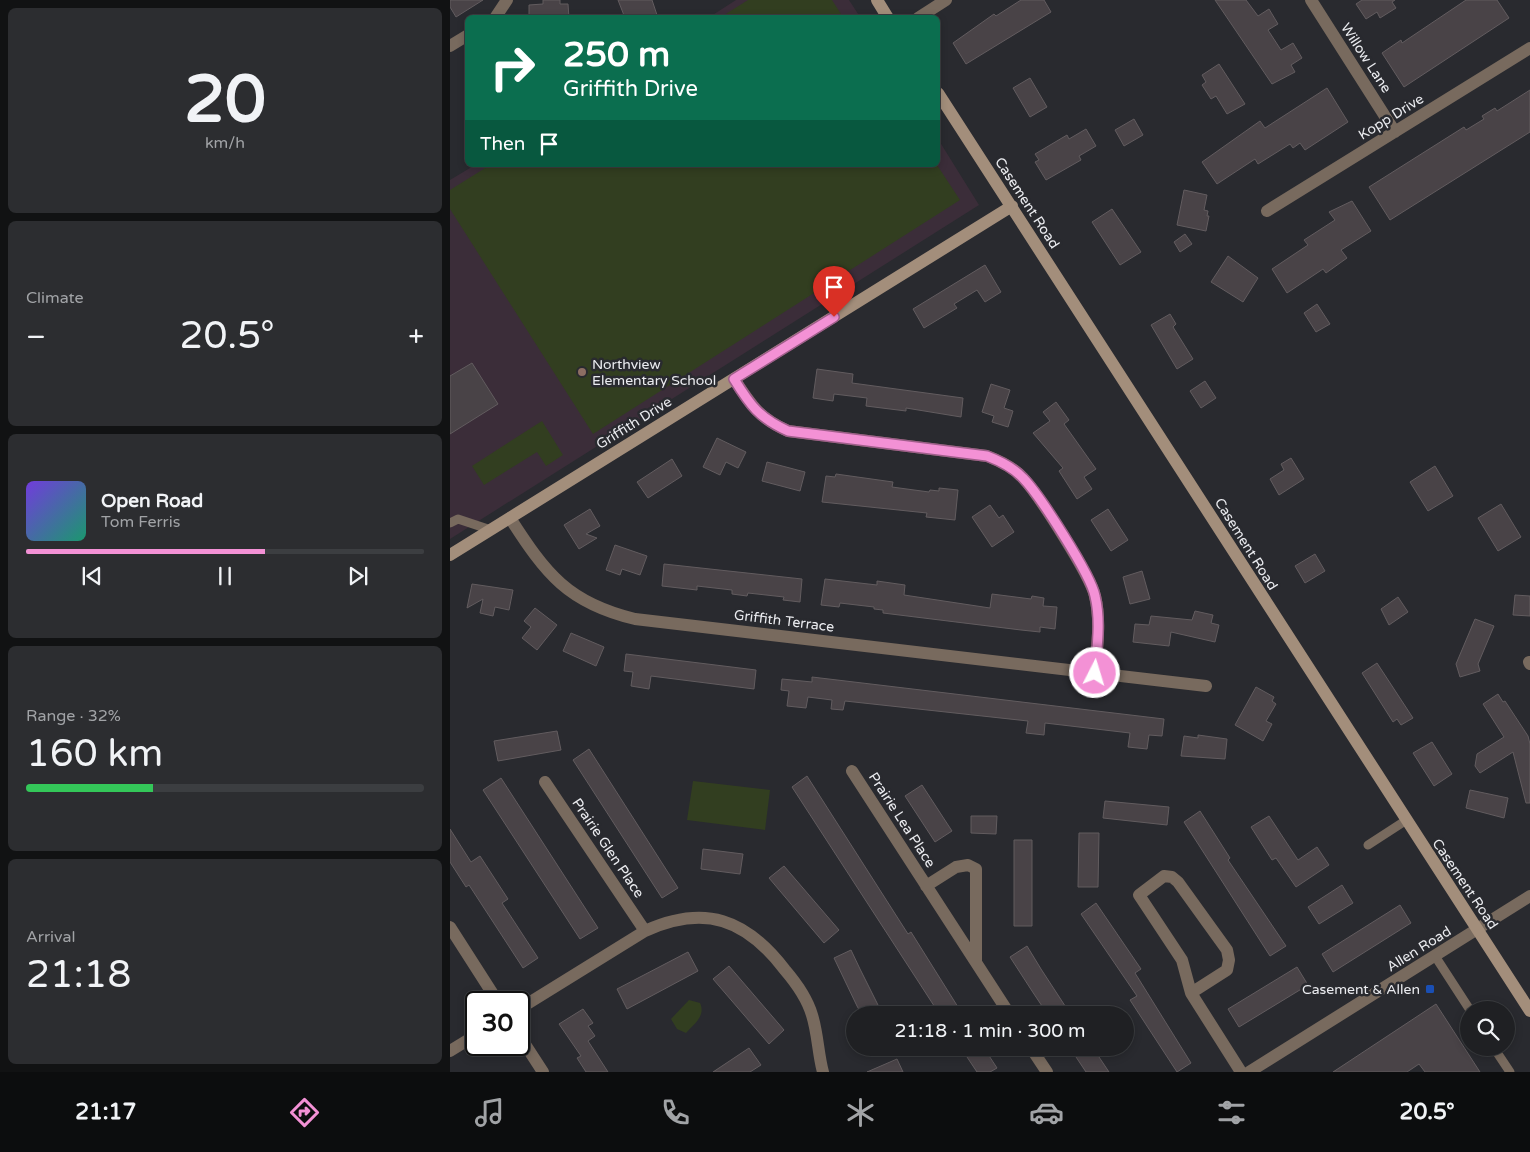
<!DOCTYPE html>
<html lang="en">
<head>
<meta charset="utf-8">
<style>
  :root { --surface:#1f2023; --page:#2c2d30; --text:#f1f3f6; --muted:#a1a3a6; --line:#3c3e41; --accent:#f391d5 }
  body { margin:0; font-family:"Varela Round",sans-serif; background:var(--page); color:var(--text); height:100vh; display:flex; flex-direction:column; font-size:19px; white-space:nowrap }
  * { box-sizing:border-box; margin:0 }
  p { font-size:16px; color:var(--muted) }
  .icon { flex:none; width:28px; height:28px; fill:none; stroke:currentColor; stroke-width:2; stroke-linecap:round; stroke-linejoin:round }
  .map { position:relative; flex:1; overflow:hidden }
  .side { display:flex; flex-direction:column; gap:8px; padding:8px; background:#111213; width:450px }
  .side>* { flex:none }
  .top-card { position:absolute; left:15px; top:15px; width:475px; height:152px; border-radius:8px; box-shadow:0 2px 8px #0003,0 0 0 1px var(--line); background:#0b6e4f; color:#fff; overflow:hidden }
  .buttons { position:absolute; left:1010px; top:1001px; display:grid; gap:10px }
  .buttons a { display:grid; place-items:center; width:55px; height:55px; border-radius:50%; background:var(--surface); box-shadow:0 2px 8px #0003,0 0 0 1px var(--line); font-size:25px }
  .speed { position:absolute; left:15px; top:991px; display:flex; gap:10px; font-size:25px; font-weight:700; text-align:center }
  .speed>* { display:grid; place-content:center; width:65px; height:65px; border-radius:50%; background:var(--surface); box-shadow:0 2px 8px #0003,0 0 0 1px var(--line); line-height:1 }
  .speed .limit { border:2px solid #111; border-radius:8px; background:#fff; color:#111 }
  .pin { position:absolute; display:grid; place-items:center; width:42px; height:42px; color:#fff; margin:-51px -21px; border-radius:50% 50% 50% 0; rotate:-45deg; box-shadow:0 0 5px #0007 }
  .pin .icon { rotate:45deg }
  .me { position:absolute; width:55px; margin:-28px; rotate:5deg; stroke-linejoin:round; filter:drop-shadow(0 0 4px #0008) }
  .turn { display:flex; align-items:center; gap:18px; height:105px; padding:0 15px; font-size:22px }
  .turn .icon { width:65px; height:65px; stroke-width:2.5 }
  .turn b { display:block; font-size:35px; line-height:42px }
  .then { display:flex; align-items:center; height:48px; padding:0 15px; background:#0003; gap:10px; font-size:19px }
  .big { font-size:38px; font-weight:600; line-height:1.1 }
  .side .widget { flex:1; display:flex; flex-direction:column; justify-content:center; gap:8px; min-width:0; padding:0 18px; border-radius:8px; background:var(--page) }
  .side .dial { align-items:center; gap:0 }
  .dial b { font-size:65px; line-height:1 }
  .song { display:flex; align-items:center; gap:15px }
  .cover { width:60px; height:60px; border-radius:8px; background:linear-gradient(135deg,hsl(260 70% 55%),hsl(160 70% 35%)) }
  .played { height:5px; border-radius:2px; background:linear-gradient(90deg,var(--accent) 60%,var(--line) 60%) }
  .keys { display:flex; justify-content:space-around; direction:ltr }
  .heat { display:flex; justify-content:space-between; align-items:center; font-size:28px; direction:ltr }
  .charge { height:8px; border-radius:4px; background:linear-gradient(90deg,#34c759 32%,var(--line) 0) }
  .trip { position:absolute; left:396px; top:1006px; width:288px; height:50px; border-radius:25px; background:var(--surface); box-shadow:0 2px 8px #0003,0 0 0 1px var(--line); font-weight:600; line-height:50px; text-align:center }
  .tab-bar { display:flex; height:80px; justify-content:space-around; align-items:center; background:#0c0d0e; color:var(--muted) }
  .tab-bar .icon { width:35px; height:35px }
  .tab-bar .selected { color:var(--accent) }
  .tab-bar b { font-size:22px; color:var(--text) }
  main { display:flex; flex:1; min-height:0 }
  .map>svg:first-child { display:block }
</style>
</head>
<body>
<main>
<section class="side">
<div class="widget dial"><b>20</b><p>km/h</p></div>
<div class="widget"><p>Climate</p>
<div class="heat"><a>−</a><b class="big">20.5°</b><a>+</a></div>
</div>
<div class="widget">
<div class="song"><i class="cover"></i><div><b>Open Road</b><p>Tom Ferris</p></div></div>
<div class="played"></div>
<div class="keys"><svg class="icon" aria-label="previous" viewBox="0 0 24 24"><path d="M18 5L8 12l10 7zM5 5v14"/></svg><svg class="icon" aria-label="pause" viewBox="0 0 24 24"><path d="M8 5v14M16 5v14"/></svg><svg class="icon" aria-label="next" viewBox="0 0 24 24"><path d="M6 5l10 7-10 7zM19 5v14"/></svg></div>
</div>
<div class="widget"><p>Range · 32%</p><b class="big">160 km</b><div class="charge"></div></div>
<div class="widget"><p>Arrival</p><b class="big">21:18</b></div>
</section>
<div class="map">
<svg width="1080" height="1072" viewBox="0 0 1080 1072">
  <rect width="100%" height="100%" fill="#292a2f"/>
  <path fill="#3b2d39" d="M286,0H399L410,17L258,18Z
    M488,139L529,205L0,539V180L25,165H488Z"/>
  <path fill="#323e20" d="M298,0H382L393,17H271Z
    M40,165H487L510,200L143,434L0,209V190Z
    M92,421L113,455L96,466L87,452L34,485L22,466Z
    M243,781L320,790L315,830L237,820Z
    M239,1000L250,1003C256,1016 244,1024 236,1033L227,1029L221,1019Z"/>
  <path fill="#494347" stroke="#625c5f" d="M0,0H33L6,17L0,7Z
    M93,0H110V4H118L119,18H79V5L93,4Z
    M168,0H202L208,18H175Z
    M571,0H594L601,12L516,64L503,43L544,14L546,16Z
    M765,0H796L808,16L819,9L828,24L818,30L831,50L843,43L852,58L841,65L845,72L822,84Z
    M912,0H945L942,2L946,8L930,18L927,12L916,19L906,4Z
    M1016,0H1047L1059,18L954,87L932,53L951,40L952,43Z
    M769,64L795,104L777,114L766,96L761,99L752,85L756,82L752,75Z
    M580,78L597,107L580,117L563,88Z
    M877,88L898,122L855,150L850,143L843,148L840,144L808,164L805,159L767,184L752,162L810,121L815,128Z
    M1080,90V132L940,220L919,187L1014,127L1016,130L1034,119L1032,116L1045,108L1047,111Z
    M684,119L693,135L674,146L665,130Z
    M636,129L646,146L629,156L631,160L596,180L585,162L589,160L585,154L617,135L619,139Z
    M734,190L757,195L754,210L758,211L757,216H759L756,231L727,225Z
    M902,201L921,231L891,250L897,258L876,273L873,269L837,293L822,269L858,245L854,240L885,220L879,212Z
    M662,209L691,252L670,265L642,222Z
    M735,234L742,244L730,252L724,242Z
    M778,256L808,278L793,302L761,282Z
    M535,265L551,292L535,302L527,290L504,304L507,308L474,328L463,309Z
    M867,304L880,324L866,332L854,313Z
    M720,314L726,324L723,327L743,359L727,369L701,325Z
    M22,363L48,404L0,434V376Z
    M367,369L403,374L402,383L513,398L511,417L456,408V411L416,406L417,398L384,394L383,401L363,398Z
    M755,381L766,398L751,408L740,391Z
    M541,384L560,390L554,408L563,411L558,427L542,422L544,416L532,412Z
    M606,402L619,420L614,424L646,469L634,477L642,489L627,499L609,471L613,468L583,433L600,421L593,412Z
    M267,438L296,452L288,468L276,462L270,475L253,467Z
    M841,458L854,479L829,495L820,479L834,470L831,464Z
    M222,459L232,476L198,498L187,482Z
    M317,462L355,472L350,491L312,481Z
    M985,466L1003,496L978,511L960,482Z
    M386,474L443,482L442,487L479,492L480,490L489,491V488L508,490L505,520L476,517L477,513L372,502L376,476L385,477Z
    M1051,504L1071,537L1048,551L1028,518Z
    M540,505L549,518L553,515L564,532L542,547L522,517Z
    M140,509L150,526L136,534L147,538L129,549L114,525Z
    M658,509L678,540L661,551L641,520Z
    M165,545L197,556L190,575L172,569L170,575L156,570Z
    M865,554L875,571L855,583L845,566Z
    M214,564L352,579L350,602L333,600L334,597L298,593L297,596L282,594V590L247,586V590L212,586Z
    M692,571L700,599L680,604L673,577Z
    M375,579L427,585V581L455,585L454,595L540,608L542,594L581,599L582,596L594,598L593,606L607,607L605,629L590,627V632L571,630L433,613V610L424,609V607L390,603L389,607L371,605Z
    M22,584L63,590L59,610L45,607L43,616L30,613L33,599L17,608Z
    M1065,595L1080,596V616L1063,615Z
    M948,597L958,612L939,625L931,609Z
    M85,608L107,625L87,650L72,638L81,627L74,621Z
    M745,611L763,615L761,623L769,625L765,642L721,632L719,646L683,642L685,624L699,625L701,616L742,620Z
    M1025,619L1044,626L1028,664L1030,671L1010,677L1006,664Z
    M121,633L154,647L146,666L113,651Z
    M176,654L306,670L304,689L201,676L199,689L181,686L183,672L174,671Z
    M927,663L963,718L951,725L947,719L943,722L912,673Z
    M362,677L714,719L712,736L699,735L697,749L678,747L680,733L595,723L594,735L576,733L578,721L395,701L393,710L381,709L382,700L358,697L356,708L337,706L339,691L331,690L332,679L362,682Z
    M806,687L824,697L822,701L826,704L816,721L822,724L813,741L785,725Z
    M1048,694L1053,702L1055,701L1078,736L1080,744V803H1076L1063,752L1030,773L1025,766L1027,754L1054,737L1033,704Z
    M107,731L111,750L48,761L44,741Z
    M748,735L777,739L775,759L731,756L734,736L748,738Z
    M982,742L1002,774L984,786L963,753Z
    M139,749L228,888L212,898L123,760Z
    M357,776L458,934L461,932L513,1015H490L466,978L342,787Z
    M51,778L148,928L130,939L33,790Z
    M472,785L502,831L485,842L455,796Z
    M1020,790L1058,798L1054,818L1016,808Z
    M655,801L719,807L717,825L653,818Z
    M750,811L780,858L778,860L836,946L820,956L734,822Z
    M521,816H547L546,834L521,833Z
    M819,816L848,860L867,847L879,865L846,887L826,858L822,860L801,827Z
    M0,829L21,862L30,856L58,899L52,903L88,958L73,968L19,885L16,887L0,862Z
    M629,833H649L648,887H628Z
    M564,840H582V926H564Z
    M253,849L293,854L290,874L251,869Z
    M334,866L389,930L374,943L319,878Z
    M892,885L903,903L869,924L858,907Z
    M646,903L691,969L685,973L741,1063L727,1072L680,1000L687,996L631,914Z
    M950,905L961,923L883,972L872,954Z
    M577,946L591,969L621,1015H598L582,991L560,957Z
    M401,950L410,969L433,1015H412L407,1006L384,958Z
    M238,952L248,971L177,1009L167,989Z
    M279,966L334,1030L319,1044L263,979Z
    M847,967L858,985L789,1027L778,1009Z
    M986,1004L1030,1072H975L969,1064L957,1072H883Z
    M133,1009L143,1023L138,1026L145,1036L138,1041L158,1072H136L127,1058L131,1056L109,1024Z
    M299,1048L311,1065L300,1072H263Z
    M511,1048H534L547,1068L540,1072H527Z
    M620,1048H643L659,1072H636Z
    M447,1059L453,1072H417Z"/>
  <g fill="none" stroke-linecap="round" stroke-linejoin="round">
    <path stroke="#786a5e" stroke-width="9" d="M0,523L8,519L41,530
      M918,845L955,821
      M985,956L1020,1010
      M1044,1048L1060,1072"/>
    <path stroke="#786a5e" stroke-width="12" d="M861,0L945,132
      M45,18L57,0
      M468,18L496,0
      M0,46L18,35
      M817,211L1080,48
      M284,379C301,405 309,418 338,431L537,456C550,461 563,467 573,478C589,495 640,575 645,596C651,621 647,647 645,673
      M60,518C96,574 118,603 185,619L756,686
      M1079,662L1080,664
      M402,771L560,1015
      M95,782L195,931
      M476,886L506,867L518,865L526,869V962
      M0,927L48,1002
      M741,993L777,970L779,960L777,950L728,882L722,877L714,876L689,895L732,960L741,993L791,1072
      M69,1009L195,931C255,904 296,919 335,970C347,984 357,998 362,1015C368,1034 368,1054 373,1072
      M69,1035L93,1072
      M581,1048L597,1072
      M0,1051L26,1035
      M799,1072L1080,896"/>
    <path stroke="#a38e7b" stroke-width="12" d="M427,0L438,18
      M488,93L1080,1011
      M0,555L562,206"/>
  </g>
  <g fill="none" stroke-linecap="round" stroke-linejoin="round">
    <defs>
      <path id="route" d="M384,317L284,379C300,405 309,418 338,431L537,456C550,461 563,467 573,478C589,494 641,575 645,596C651,621 647,647 645,673"/>
    </defs>
    <use href="#route" stroke="#9e5e8a" stroke-width="12"/>
    <use href="#route" stroke="#f391d5" stroke-width="9"/>
  </g>
  <circle fill="#8d6e63" stroke="#292a2f" stroke-width="2" cx="132" cy="372" r="5"/>
  <rect fill="#1a4fb4" stroke="#292a2f" stroke-width="2" x="975" y="984" width="10" height="10" rx="2.5"/>
  <g text-anchor="middle" dominant-baseline="central" stroke-width="5" stroke-linejoin="round" paint-order="stroke">
    <g font-size="14" fill="#ebecf0" stroke="#292a2f">
      <text transform="translate(916 58) rotate(57)">Willow Lane</text>
      <text transform="translate(941 117) rotate(-32)">Kopp Drive</text>
      <text transform="translate(577 203) rotate(57)">Casement Road</text>
      <text transform="translate(184 423) rotate(-32)">Griffith Drive</text>
      <text transform="translate(796 544) rotate(58)">Casement Road</text>
      <text transform="translate(334 621) rotate(7)">Griffith Terrace</text>
      <text transform="translate(452 820) rotate(57)">Prairie Lea Place</text>
      <text transform="translate(158 848) rotate(56)">Prairie Glen Place</text>
      <text transform="translate(1015 884) rotate(56)">Casement Road</text>
      <text transform="translate(969 949) rotate(-32)">Allen Road</text>
    </g>
    <g font-size="14" fill="#ebecf0" stroke="#292a2f" text-anchor="start">
      <text x="142" y="364">Northview<tspan x="142" dy="16">Elementary School</tspan></text>
      <text x="970" y="989" text-anchor="end">Casement &amp; Allen</text>
    </g>
  </g>
</svg>
<div class="buttons">
<a><svg class="icon" aria-label="search" viewBox="0 0 24 24"><circle cx="10" cy="10" r="6"/><path d="M15 15l6 6"/></svg></a>
</div>
<div class="speed"><div class="limit">30</div></div>
<div class="pin" style="left:384px;top:317px;background:#d93025"><svg class="icon" aria-label="arrive" viewBox="0 0 24 24"><path d="M6 21V4h12l-3 4 3 4H6"/></svg></div>
<svg class="me" style="left:645px;top:673px" viewBox="-20 -20 40 40"><circle r="17" fill="#f391d5" stroke="#fff" stroke-width="3"/><path d="M0-11L8 9 0 5-8 9z" fill="#fff"/></svg>
<div class="trip">21:18 · 1 min · 300 m</div>
<div class="top-card">
<div class="turn"><svg class="icon" aria-label="right" viewBox="0 0 24 24"><path d="M7 20v-9h11M14 6l5 5-5 5"/></svg><div><b>250 m</b>Griffith Drive</div></div>
<div class="then">Then<svg class="icon" aria-label="arrive" viewBox="0 0 24 24"><path d="M6 21V4h12l-3 4 3 4H6"/></svg></div>
</div>
</div>
</main>
<nav class="tab-bar">
<b>21:17</b>
<svg class="icon selected" aria-label="directions" viewBox="0 0 24 24"><path d="M12 3l9 9-9 9-9-9zM9 14v-3h6M13 9l2 2-2 2"/></svg>
<svg class="icon" aria-label="music" viewBox="0 0 24 24"><path d="M9 18V5l10-2v13"/><circle cx="6" cy="18" r="3"/><circle cx="16" cy="16" r="3"/></svg>
<svg class="icon" aria-label="phone" viewBox="0 0 24 24"><path d="M5 4h4l2 5-3 2q2 4 5 5l2-3 5 2v4C11 20 4 13 5 4z"/></svg>
<svg class="icon" aria-label="climate" viewBox="0 0 24 24"><path d="M12 3v18M4 7l16 10M4 17L20 7"/></svg>
<svg class="icon" aria-label="car" viewBox="0 0 24 24"><path d="M5 17H2v-5l4-1 3-4h7l3 4 3 1v5h-3M9 17h6M6 11h13"/><circle cx="7" cy="17" r="2"/><circle cx="17" cy="17" r="2"/></svg>
<svg class="icon" aria-label="filters" viewBox="0 0 24 24"><path d="M4 7h16M4 17h16"/><circle cx="9" cy="7" r="2"/><circle cx="15" cy="17" r="2"/></svg>
<b>20.5°</b>
</nav>
</body>
</html>
